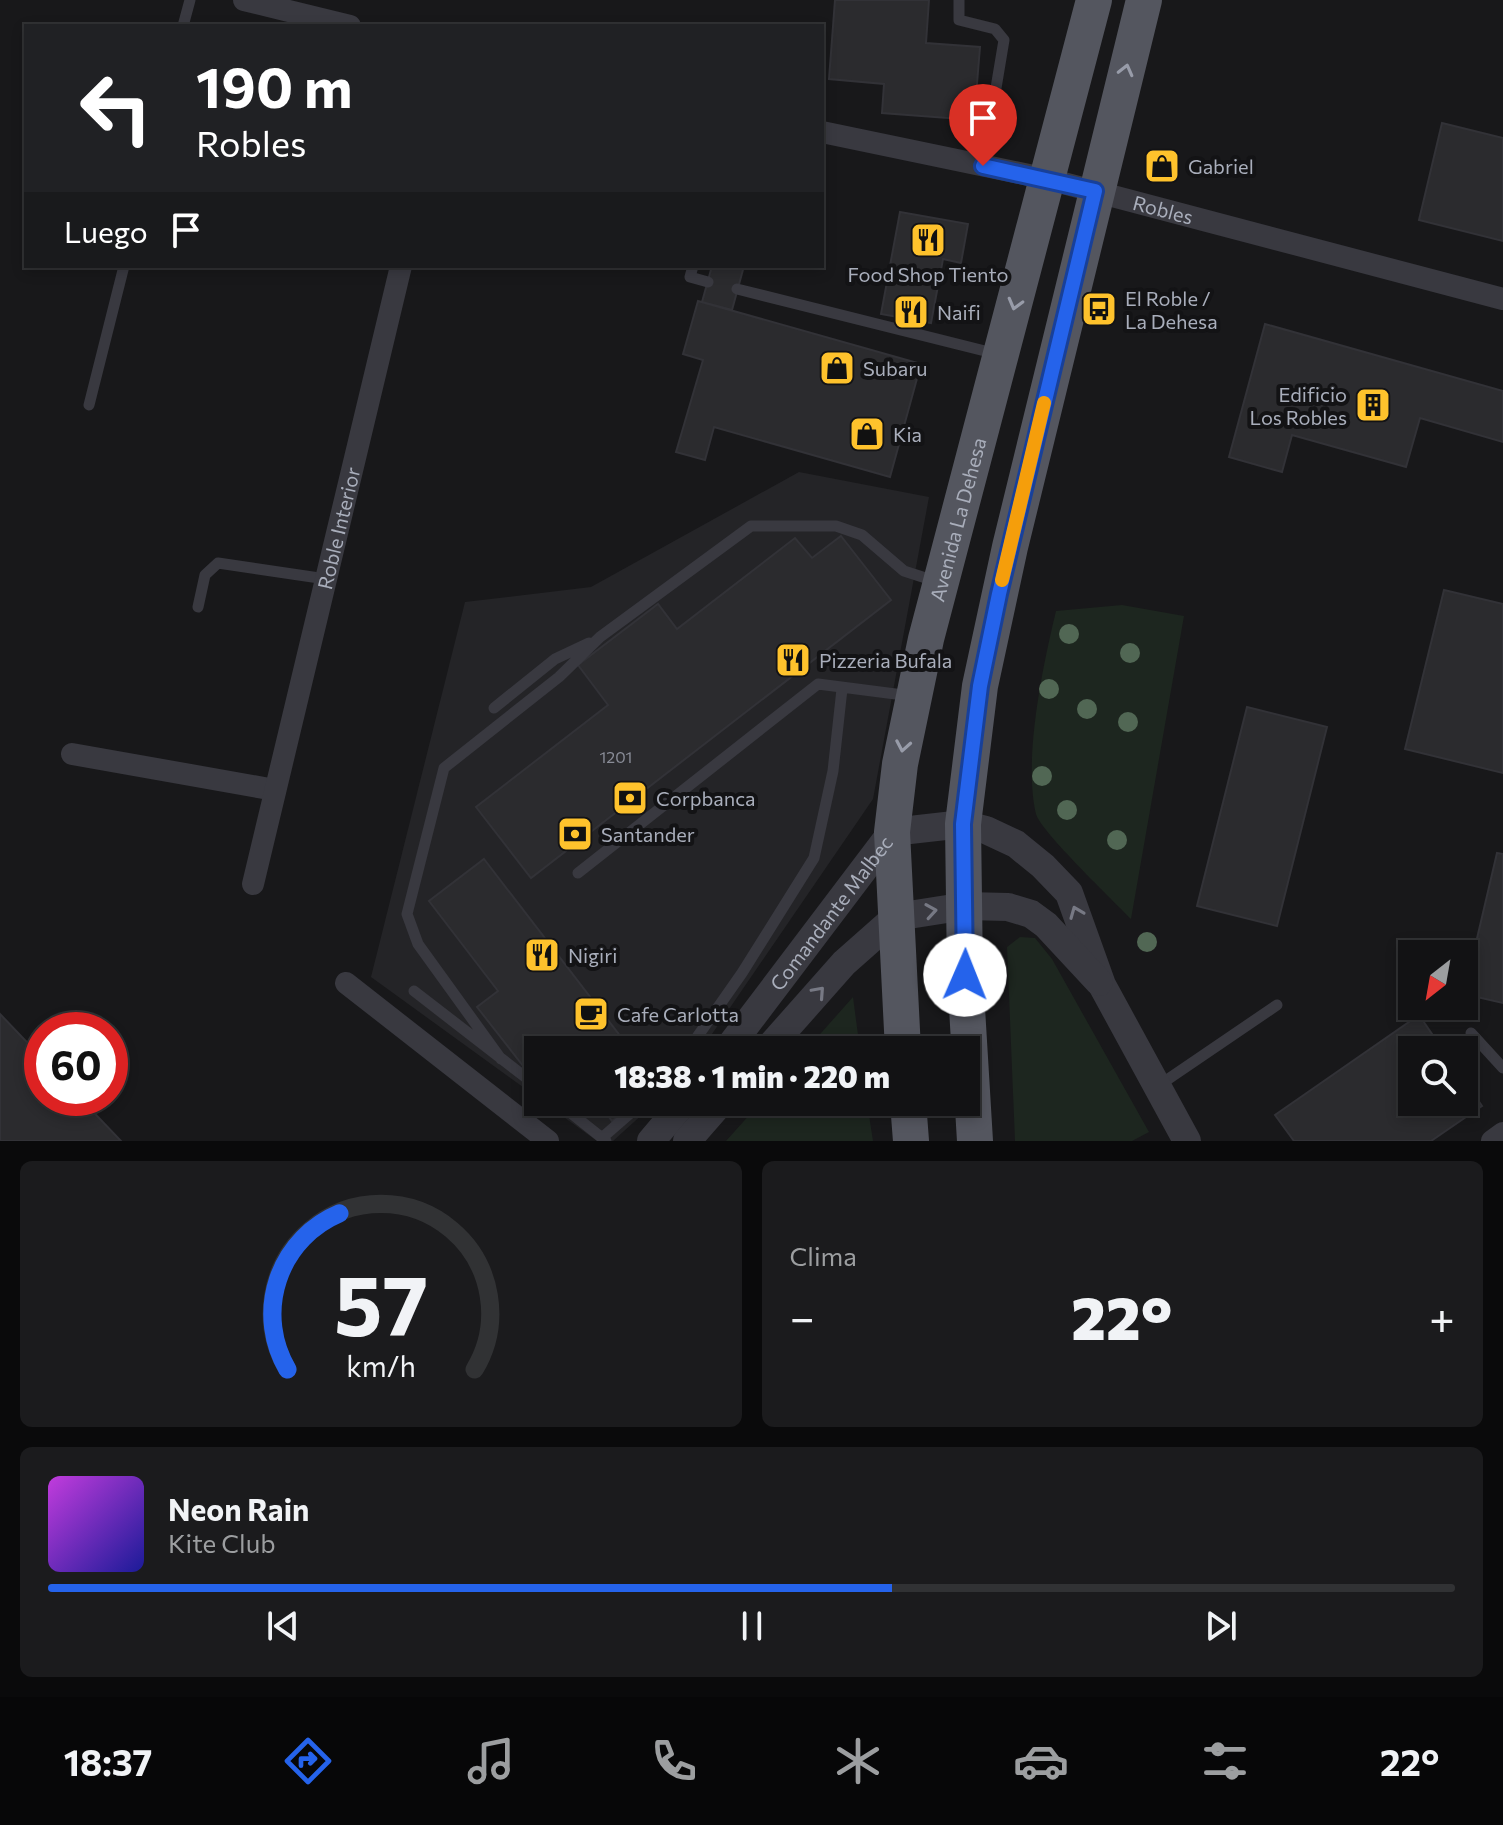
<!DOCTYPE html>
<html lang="es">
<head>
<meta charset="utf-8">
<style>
  :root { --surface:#121214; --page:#1b1b1d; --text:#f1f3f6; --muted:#9c9ea0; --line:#313234; --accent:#2563eb }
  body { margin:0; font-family:Commissioner,sans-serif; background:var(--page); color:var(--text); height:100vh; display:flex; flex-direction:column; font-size:30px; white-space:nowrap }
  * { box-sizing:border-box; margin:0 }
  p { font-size:26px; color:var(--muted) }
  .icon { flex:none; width:44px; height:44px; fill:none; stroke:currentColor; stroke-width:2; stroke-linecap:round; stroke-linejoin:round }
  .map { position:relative; height:1141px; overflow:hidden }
  .sheet { display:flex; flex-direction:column; gap:20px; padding:20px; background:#0a0a0b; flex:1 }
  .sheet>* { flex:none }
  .hud { position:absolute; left:24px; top:24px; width:800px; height:244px; border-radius:0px; box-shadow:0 4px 12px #0003,0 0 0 2px var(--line); background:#202124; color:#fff; overflow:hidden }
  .needle { width:52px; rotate:211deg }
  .fabs { position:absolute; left:1398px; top:940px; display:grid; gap:16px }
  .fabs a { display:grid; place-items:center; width:80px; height:80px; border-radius:0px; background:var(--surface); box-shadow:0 4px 12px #0003,0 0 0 2px var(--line); font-size:40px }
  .speed { position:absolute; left:24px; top:1012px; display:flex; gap:16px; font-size:40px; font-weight:700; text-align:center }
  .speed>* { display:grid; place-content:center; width:104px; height:104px; border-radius:50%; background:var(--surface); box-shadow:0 4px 12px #0003,0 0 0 2px var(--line); line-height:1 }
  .speed .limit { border:12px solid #d22; background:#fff; color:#111 }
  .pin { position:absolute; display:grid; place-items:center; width:68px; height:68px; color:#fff; margin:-82px -34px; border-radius:50% 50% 50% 0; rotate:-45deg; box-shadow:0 0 8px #0007 }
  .pin .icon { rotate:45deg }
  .me { position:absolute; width:88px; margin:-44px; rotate:1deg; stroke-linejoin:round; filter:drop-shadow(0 0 6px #0008) }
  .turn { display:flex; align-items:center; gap:28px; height:168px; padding:0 40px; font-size:36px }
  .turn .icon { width:104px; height:104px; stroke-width:2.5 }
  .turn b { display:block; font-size:56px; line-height:68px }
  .then { display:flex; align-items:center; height:76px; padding:0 40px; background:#0003; gap:16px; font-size:30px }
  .big { font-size:60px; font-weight:800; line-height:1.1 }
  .sheet .widget { flex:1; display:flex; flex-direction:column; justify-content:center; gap:12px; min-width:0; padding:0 28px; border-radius:12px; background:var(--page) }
  .sheet .dial { align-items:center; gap:0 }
  .dial svg { height:208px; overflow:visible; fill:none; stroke:var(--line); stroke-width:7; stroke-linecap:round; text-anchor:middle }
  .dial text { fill:var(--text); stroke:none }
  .song { display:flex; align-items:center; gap:24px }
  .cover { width:96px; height:96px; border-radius:12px; background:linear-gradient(135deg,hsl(290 70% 55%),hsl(240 70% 35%)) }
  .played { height:8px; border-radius:4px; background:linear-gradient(90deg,var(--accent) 60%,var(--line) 60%) }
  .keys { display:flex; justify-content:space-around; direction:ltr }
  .heat { display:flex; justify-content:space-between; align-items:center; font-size:44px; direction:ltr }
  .sheet .tiles { flex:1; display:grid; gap:20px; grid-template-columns:1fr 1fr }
  .widget:last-child { grid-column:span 2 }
  .trip { position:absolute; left:524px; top:1036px; width:456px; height:80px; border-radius:0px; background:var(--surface); box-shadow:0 4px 12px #0003,0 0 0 2px var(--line); font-weight:800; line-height:80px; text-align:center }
  .tab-bar { display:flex; height:128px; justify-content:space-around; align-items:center; background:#070708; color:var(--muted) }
  .tab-bar .icon { width:56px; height:56px }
  .tab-bar .current { color:var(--accent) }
  .tab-bar b { font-size:36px; color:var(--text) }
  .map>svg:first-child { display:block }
</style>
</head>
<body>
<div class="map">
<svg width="1503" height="1141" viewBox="0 0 1503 1141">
  <rect width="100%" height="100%" fill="#18181a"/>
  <path fill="#242427" d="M799,472L929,497L873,799L701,1050H538V1098L371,977L465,602L591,587Z
    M543,1102H656L613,1141H597Z"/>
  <path fill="#1d261f" d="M1122,605L1184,616L1131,919C1114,901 1041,832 1036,814C1023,760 1043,665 1056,611Z
    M1020,937L1035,938L1052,959L1149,1132L1132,1141H1015L1007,947Z
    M853,997L860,1050H806Z
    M761,1102H867L873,1141H726Z"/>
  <path fill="#2b2b2e" stroke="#323237" stroke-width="2" d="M835,0H929L926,43L980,47L974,120L882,113L884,84L829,79Z
    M1442,123L1503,138V241L1419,220Z
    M900,212L968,224L961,263L943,259L931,323L881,314Z
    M712,266H744L732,310L702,302Z
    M698,301L921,364L890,477L714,427L705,460L676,452L703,360L683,354Z
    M1265,324L1503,391V442L1420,418L1406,467L1292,435L1282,472L1229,457Z
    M841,536L891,600L531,878L476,807L608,705L578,665L658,604L677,629L795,538L812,558Z
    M1444,590L1503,604V773L1405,749Z
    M1247,707L1327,727L1277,926L1197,906Z
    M1497,853L1503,854V1003L1464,994Z
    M484,859L631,1050H558L553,1045L538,1050V1056L524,1067L477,1007L498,991L429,901Z
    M0,1014L42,1058V1098H80L121,1141H0Z
    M1419,1015L1443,1050H1412V1102H1464V1080L1482,1106L1431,1141H1294L1275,1115Z
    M598,1102H637L612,1121Z"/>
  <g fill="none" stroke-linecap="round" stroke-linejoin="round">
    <path stroke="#393940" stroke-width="11" d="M959,0V20L995,29L1004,40L983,166
      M183,26L190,0
      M693,266L690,277L708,282
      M737,289L997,354
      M89,405L124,266
      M198,607L205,575L218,563L326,579
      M494,708L555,659L589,643
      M578,873L818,684L911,696
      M414,991L538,1087
      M1471,1033L1503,1068
      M688,1050L742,973L814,858L833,771L842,689
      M501,1059L418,944L407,914L444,768L559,677L600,637L751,526H836L862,535L904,571L938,582
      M1158,1086L1277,1005
      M557,1102L606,1141
      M603,1137L643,1102"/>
    <g stroke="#393940" stroke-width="22">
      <path d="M244,0L350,26"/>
      <path id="s1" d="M822,132L1048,179L1503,299"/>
      <path d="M72,754L275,790"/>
      <path id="s2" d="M253,884L401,266"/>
      <path d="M346,983L548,1141"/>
      <path d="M1492,1141L1503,1133"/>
    </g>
    <g stroke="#393940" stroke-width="28">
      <path id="s3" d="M727,1050L892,832L963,824L986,830L1016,844L1043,866L1069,893L1102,985L1187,1141"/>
      <path d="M767,1050L844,963L896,917L966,906L1008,907L1031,914L1046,925L1099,982"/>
      <path d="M651,1141L684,1102"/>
      <path d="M687,1141L721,1102"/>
    </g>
    <g stroke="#54565f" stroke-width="36">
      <path id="s4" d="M903,1050L892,832L900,764L926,639L1094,0"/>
      <path d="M908,1102L911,1141"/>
      <path d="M975,1141L965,975L963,824L980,686L1010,547L1144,0"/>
    </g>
  </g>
  <g fill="#516754">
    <circle cx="1069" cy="634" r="10"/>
    <circle cx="1130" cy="653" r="10"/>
    <circle cx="1049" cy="689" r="10"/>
    <circle cx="1087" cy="709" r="10"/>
    <circle cx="1128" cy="722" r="10"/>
    <circle cx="1042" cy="776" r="10"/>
    <circle cx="1067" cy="810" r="10"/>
    <circle cx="1117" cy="840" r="10"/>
    <circle cx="1147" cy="942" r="10"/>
  </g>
  <defs><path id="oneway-chevron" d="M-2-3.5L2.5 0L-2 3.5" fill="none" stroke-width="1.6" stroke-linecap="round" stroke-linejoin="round" transform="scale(2)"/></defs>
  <g stroke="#989ca9">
    <use href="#oneway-chevron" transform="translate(1126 70) rotate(-76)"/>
    <use href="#oneway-chevron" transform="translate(1015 304) rotate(105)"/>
    <use href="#oneway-chevron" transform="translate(903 746) rotate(100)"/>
  </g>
  <g stroke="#777984">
    <use href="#oneway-chevron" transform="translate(931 911) rotate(-9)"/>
    <use href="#oneway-chevron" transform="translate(1076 912) rotate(-112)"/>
    <use href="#oneway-chevron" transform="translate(819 992) rotate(-48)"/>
  </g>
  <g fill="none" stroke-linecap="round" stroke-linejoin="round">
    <defs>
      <path id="route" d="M965,975L963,824L980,686L999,594L1095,191L983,166"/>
    </defs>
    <use href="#route" stroke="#184099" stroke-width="20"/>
    <use href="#route" stroke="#2563eb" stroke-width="14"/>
    <path stroke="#f59e0b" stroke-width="14" d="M1002,580L1044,403"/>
  </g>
  <defs>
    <symbol id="shop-square" viewBox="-11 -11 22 22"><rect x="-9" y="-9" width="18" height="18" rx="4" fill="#fec22c" stroke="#131315"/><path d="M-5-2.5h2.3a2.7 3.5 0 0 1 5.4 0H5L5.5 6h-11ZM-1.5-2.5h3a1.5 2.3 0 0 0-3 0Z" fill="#111"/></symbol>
    <symbol id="restaurant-square" viewBox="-11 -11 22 22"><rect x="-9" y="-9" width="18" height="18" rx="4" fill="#fec22c" stroke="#131315"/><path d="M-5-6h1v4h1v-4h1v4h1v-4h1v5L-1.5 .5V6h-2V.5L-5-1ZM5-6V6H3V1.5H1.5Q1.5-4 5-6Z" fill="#111"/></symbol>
    <symbol id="bus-square" viewBox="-11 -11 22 22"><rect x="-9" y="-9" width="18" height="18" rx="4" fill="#fec22c" stroke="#131315"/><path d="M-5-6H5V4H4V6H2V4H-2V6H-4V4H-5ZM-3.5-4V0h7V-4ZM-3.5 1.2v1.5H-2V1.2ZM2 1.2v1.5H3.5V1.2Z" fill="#111"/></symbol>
    <symbol id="building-square" viewBox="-11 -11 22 22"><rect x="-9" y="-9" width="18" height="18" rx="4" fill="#fec22c" stroke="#131315"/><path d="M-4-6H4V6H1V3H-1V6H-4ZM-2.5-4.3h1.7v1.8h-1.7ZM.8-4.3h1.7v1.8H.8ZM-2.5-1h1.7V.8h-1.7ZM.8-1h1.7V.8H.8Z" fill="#111"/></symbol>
    <symbol id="bank-square" viewBox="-11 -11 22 22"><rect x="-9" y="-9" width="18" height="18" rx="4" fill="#fec22c" stroke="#131315"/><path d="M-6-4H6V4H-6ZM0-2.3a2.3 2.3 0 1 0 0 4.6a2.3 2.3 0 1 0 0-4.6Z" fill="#111"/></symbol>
    <symbol id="cafe-square" viewBox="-11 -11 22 22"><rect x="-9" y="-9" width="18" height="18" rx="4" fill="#fec22c" stroke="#131315"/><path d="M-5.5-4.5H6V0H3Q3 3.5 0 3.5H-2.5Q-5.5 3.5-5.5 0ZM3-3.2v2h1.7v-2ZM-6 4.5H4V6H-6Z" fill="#111"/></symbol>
  </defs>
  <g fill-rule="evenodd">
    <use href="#shop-square" x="1142" y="146" width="40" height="40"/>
    <use href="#restaurant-square" x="908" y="220" width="40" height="40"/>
    <use href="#bus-square" x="1079" y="289" width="40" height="40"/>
    <use href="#restaurant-square" x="891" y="292" width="40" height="40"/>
    <use href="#shop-square" x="817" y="348" width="40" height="40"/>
    <use href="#building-square" x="1353" y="385" width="40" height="40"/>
    <use href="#shop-square" x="847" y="414" width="40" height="40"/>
    <use href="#restaurant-square" x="773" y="640" width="40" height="40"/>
    <use href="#bank-square" x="610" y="778" width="40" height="40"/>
    <use href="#bank-square" x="555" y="814" width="40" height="40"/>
    <use href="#restaurant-square" x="522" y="935" width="40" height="40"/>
    <use href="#cafe-square" x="571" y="994" width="40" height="40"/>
  </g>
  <g text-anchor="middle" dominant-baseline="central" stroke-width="8" stroke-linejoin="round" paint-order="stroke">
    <g font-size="16" fill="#898c97">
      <text x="616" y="756">1201</text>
    </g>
    <g font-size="20" fill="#a9aebb" stroke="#131315" text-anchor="start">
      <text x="1188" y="166">Gabriel</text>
      <text x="928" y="274" text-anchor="middle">Food Shop Tiento</text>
      <text x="1125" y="298">El Roble /<tspan x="1125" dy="23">La Dehesa</tspan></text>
      <text x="937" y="312">Naifi</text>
      <text x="863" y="368">Subaru</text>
      <text x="1347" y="394" text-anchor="end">Edificio<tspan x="1347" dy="23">Los Robles</tspan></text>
      <text x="893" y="434">Kia</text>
      <text x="819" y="660">Pizzeria Bufala</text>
      <text x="656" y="798">Corpbanca</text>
      <text x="601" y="834">Santander</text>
      <text x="568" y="955">Nigiri</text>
      <text x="617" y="1014">Cafe Carlotta</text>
    </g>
    <g font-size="20" fill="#a9aebb" stroke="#131315">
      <text stroke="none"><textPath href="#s1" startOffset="350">Robles</textPath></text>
      <text stroke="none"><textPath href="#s4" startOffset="538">Avenida La Dehesa</textPath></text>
      <text stroke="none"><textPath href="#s2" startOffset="366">Roble Interior</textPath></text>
      <text stroke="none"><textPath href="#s3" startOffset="172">Comandante Malbec</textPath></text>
    </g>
  </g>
</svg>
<div class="fabs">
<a><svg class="needle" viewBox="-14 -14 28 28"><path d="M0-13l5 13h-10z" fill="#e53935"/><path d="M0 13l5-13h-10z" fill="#9c9ea0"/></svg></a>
<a><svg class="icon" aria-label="search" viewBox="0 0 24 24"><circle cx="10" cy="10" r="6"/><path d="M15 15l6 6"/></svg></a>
</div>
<div class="speed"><div class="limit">60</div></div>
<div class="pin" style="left:983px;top:166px;background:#d93025"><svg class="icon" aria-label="arrive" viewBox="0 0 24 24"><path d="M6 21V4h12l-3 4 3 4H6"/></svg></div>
<svg class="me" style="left:965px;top:975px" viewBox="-20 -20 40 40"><circle r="19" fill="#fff"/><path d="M0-13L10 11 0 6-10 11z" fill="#2563eb"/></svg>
<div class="trip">18:38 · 1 min · 220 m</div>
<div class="hud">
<div class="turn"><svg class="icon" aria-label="left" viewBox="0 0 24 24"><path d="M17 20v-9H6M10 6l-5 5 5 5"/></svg><div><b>190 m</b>Robles</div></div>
<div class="then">Luego<svg class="icon" aria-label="arrive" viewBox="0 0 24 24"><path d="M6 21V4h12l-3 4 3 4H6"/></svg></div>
</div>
</div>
<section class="sheet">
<div class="tiles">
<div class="widget dial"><svg viewBox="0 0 100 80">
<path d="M14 69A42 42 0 1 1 86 69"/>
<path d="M14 69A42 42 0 0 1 34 9" stroke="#2563eb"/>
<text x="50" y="56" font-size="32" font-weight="700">57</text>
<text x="50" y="72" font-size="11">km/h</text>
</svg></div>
<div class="widget"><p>Clima</p>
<div class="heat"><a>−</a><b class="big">22°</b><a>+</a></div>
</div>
<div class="widget">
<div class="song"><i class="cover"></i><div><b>Neon Rain</b><p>Kite Club</p></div></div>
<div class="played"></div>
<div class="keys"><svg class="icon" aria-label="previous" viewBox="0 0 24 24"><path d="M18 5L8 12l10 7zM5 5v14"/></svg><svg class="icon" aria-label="pause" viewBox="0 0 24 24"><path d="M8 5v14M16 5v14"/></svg><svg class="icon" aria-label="next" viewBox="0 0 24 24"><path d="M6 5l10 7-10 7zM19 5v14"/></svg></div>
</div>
</div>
</section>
<nav class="tab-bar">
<b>18:37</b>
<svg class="icon current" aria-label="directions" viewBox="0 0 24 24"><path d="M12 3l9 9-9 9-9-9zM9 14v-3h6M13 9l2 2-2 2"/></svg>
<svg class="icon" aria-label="music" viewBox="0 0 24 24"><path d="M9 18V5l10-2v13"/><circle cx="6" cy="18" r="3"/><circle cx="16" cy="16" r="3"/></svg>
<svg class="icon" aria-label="phone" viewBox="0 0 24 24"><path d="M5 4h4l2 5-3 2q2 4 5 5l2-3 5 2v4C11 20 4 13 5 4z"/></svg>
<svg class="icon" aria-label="climate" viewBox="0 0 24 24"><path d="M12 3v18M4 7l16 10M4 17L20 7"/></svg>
<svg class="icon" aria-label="car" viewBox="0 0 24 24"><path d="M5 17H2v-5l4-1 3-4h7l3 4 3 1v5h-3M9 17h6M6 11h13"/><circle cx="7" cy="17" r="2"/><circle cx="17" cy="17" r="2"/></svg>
<svg class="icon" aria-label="filters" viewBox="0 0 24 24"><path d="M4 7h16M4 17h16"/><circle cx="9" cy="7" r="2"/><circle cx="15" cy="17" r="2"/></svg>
<b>22°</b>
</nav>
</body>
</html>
